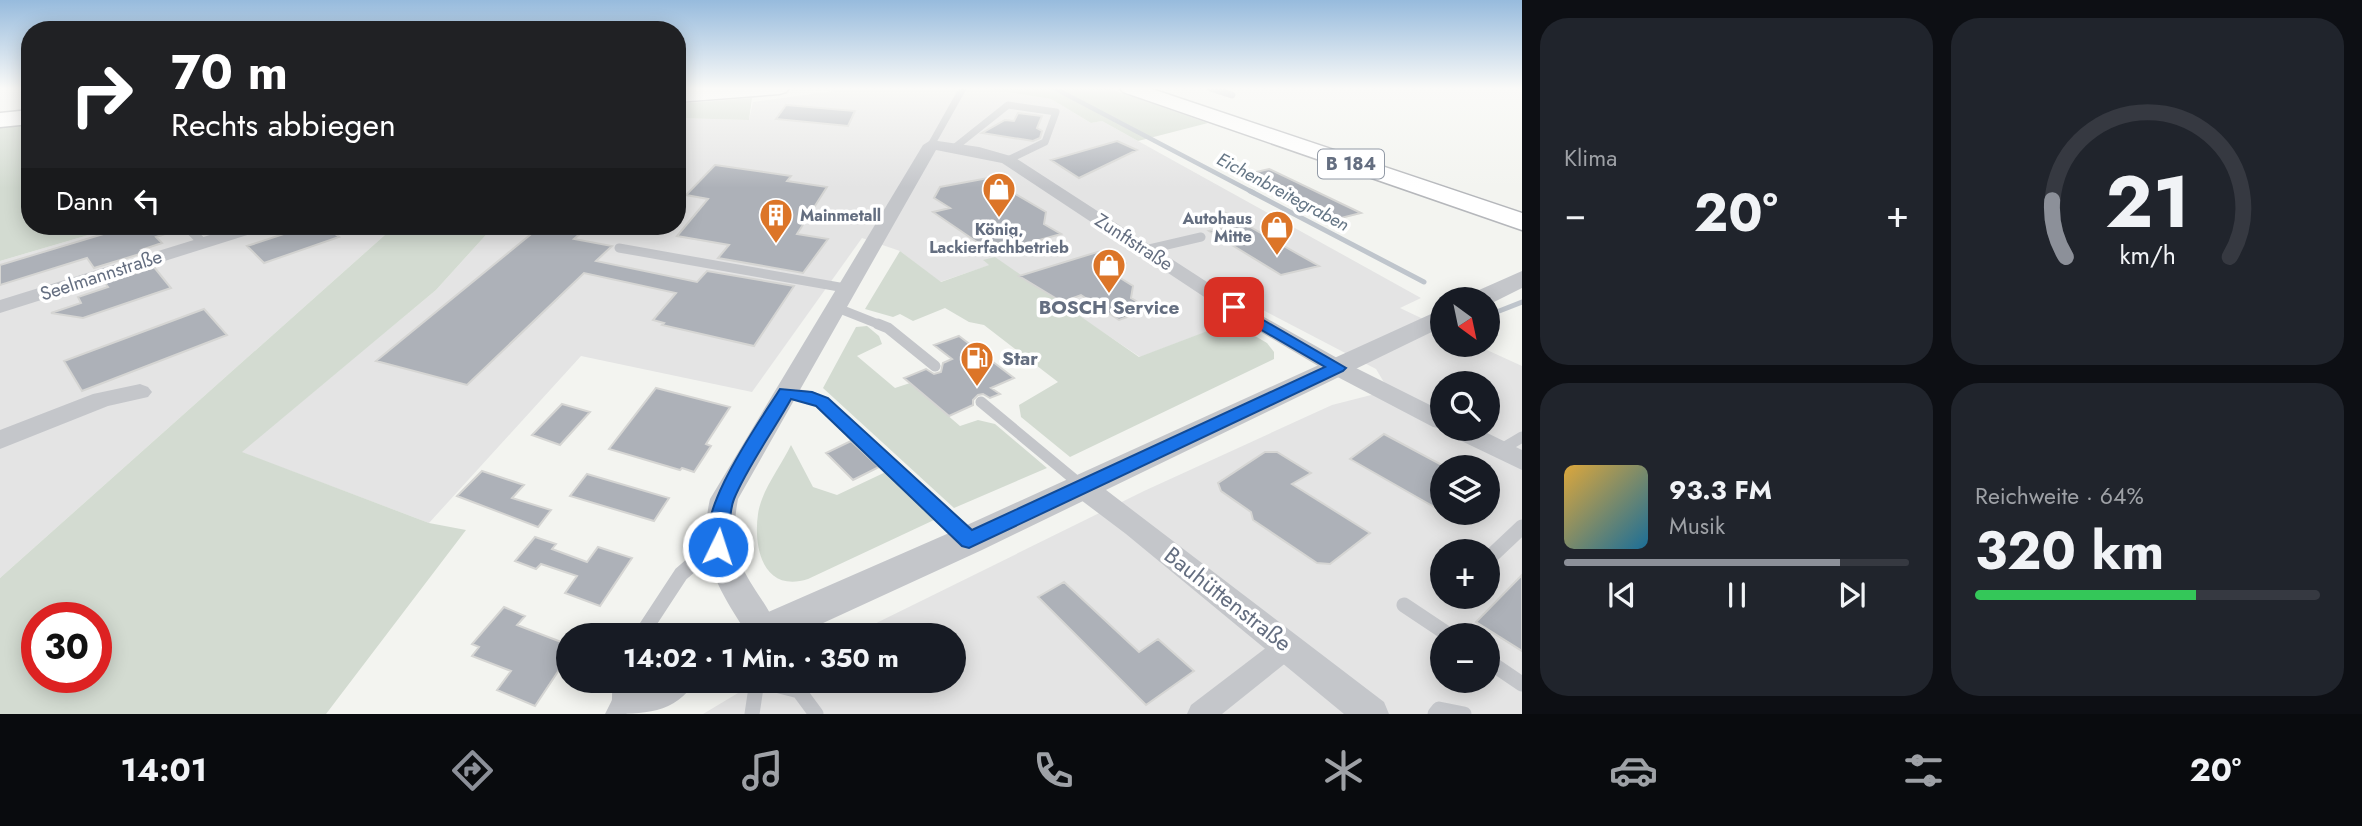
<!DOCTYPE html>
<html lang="de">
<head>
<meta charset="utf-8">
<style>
  :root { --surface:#171b24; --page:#20242c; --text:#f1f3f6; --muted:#9ea1a6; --line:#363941; --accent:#8c9099 }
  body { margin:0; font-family:Jost,sans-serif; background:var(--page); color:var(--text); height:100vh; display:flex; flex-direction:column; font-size:26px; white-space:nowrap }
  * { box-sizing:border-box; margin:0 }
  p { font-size:23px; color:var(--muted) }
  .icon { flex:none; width:38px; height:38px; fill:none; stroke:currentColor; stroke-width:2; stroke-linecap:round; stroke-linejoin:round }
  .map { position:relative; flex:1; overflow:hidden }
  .panel { display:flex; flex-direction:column; gap:18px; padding:18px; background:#0d0f14; width:840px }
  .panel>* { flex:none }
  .hud { position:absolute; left:21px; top:21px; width:665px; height:214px; border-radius:28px; box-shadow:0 4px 18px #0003; background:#202124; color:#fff; overflow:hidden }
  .needle { width:46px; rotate:147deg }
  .controls { position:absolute; left:1430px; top:287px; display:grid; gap:14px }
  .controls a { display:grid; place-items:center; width:70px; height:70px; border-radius:50%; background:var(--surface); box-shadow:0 4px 18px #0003; font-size:35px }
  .speed { position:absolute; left:21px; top:602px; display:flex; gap:14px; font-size:35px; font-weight:700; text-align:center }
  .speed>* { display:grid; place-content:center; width:91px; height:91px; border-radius:50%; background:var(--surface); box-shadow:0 4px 18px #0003; line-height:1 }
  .speed .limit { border:10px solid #d22; background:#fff; color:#111 }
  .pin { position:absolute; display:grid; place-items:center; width:60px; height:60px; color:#fff; margin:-30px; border-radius:14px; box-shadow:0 4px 10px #0006 }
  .me { position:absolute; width:77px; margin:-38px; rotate:4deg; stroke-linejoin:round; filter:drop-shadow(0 0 5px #0008) }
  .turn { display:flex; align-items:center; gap:24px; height:147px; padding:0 35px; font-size:32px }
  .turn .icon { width:91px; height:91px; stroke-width:2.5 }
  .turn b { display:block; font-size:49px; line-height:60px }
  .then { display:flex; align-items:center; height:66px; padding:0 35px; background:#0003; gap:14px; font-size:26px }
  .big { font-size:52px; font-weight:700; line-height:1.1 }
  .panel .widget { flex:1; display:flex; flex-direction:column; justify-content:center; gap:10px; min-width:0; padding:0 24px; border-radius:28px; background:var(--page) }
  .panel .dial { align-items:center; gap:0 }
  .dial svg { height:182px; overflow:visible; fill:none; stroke:var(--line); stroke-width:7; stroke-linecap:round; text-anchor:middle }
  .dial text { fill:var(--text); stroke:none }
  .song { display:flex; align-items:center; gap:21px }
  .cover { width:84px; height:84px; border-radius:10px; background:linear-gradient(135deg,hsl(40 70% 55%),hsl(200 70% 35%)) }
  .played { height:7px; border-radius:4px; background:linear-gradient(90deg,var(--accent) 80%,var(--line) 80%) }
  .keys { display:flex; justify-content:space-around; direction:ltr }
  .heat { display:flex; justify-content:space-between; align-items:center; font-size:38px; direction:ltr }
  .charge { height:10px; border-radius:5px; background:linear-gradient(90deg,#34c759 64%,var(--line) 0) }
  .panel .tiles { flex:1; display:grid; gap:18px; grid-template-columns:repeat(2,1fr) }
  .trip { position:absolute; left:556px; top:623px; width:410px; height:70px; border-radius:35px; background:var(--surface); box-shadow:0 4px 18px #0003; font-weight:700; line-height:70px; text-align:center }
  .tabs { display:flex; height:112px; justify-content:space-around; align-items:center; background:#090b0e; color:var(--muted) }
  .tabs .icon { width:49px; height:49px }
  .tabs .on { color:var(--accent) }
  .tabs b { font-size:32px; color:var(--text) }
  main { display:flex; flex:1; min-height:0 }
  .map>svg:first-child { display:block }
</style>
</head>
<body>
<main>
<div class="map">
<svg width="1522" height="714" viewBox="0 0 1522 714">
  <rect width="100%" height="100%" fill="#f3f4f0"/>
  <path fill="#e4e4e4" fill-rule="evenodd" d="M856,88H982L1051,99L1091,123L1102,121L1421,298L1400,308L1442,328V345H1476L1522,366V714H703L758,681H954V635H852L1144,491L1332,405L1375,394L1385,384L1376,369L1263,310L1140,357L1019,276L984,261L990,265L940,282L900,251L862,238L752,392L581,356L429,523L241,452L436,290L494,226H677V118L749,120L753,102ZM1442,383H1488V429H1442ZM1442,467H1488V513H1442ZM1442,551H1488V597H1442ZM1442,635H1488V681H1442Z
    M119,226H395L0,578V261Z"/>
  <path fill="#d3dbd1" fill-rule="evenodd" d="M982,88H1107L1208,123L1138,141L1102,121L1091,123L1051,99Z
    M752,98L749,120L677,118V104Z
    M30,124V226H119L0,261V127Z
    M395,226H494L436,290L242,452L429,523L466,530L326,714H0V578ZM37,618H96V677H37Z
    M900,251L941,282L989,265L983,260L995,257L1139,357L1231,322L1267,343L1274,352V359L1070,457L1021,417L1019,405L1058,382L984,325L969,322L945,308L913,321L900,314L893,317L865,309Z
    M867,326L879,336L882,344L857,356L895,388L910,383L960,426L978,420L995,424L1047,468L954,508L823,388L856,327Z
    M791,445L813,487L837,495L890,470L935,517L934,520L808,579C764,593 753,549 758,514C761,491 781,466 791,445Z"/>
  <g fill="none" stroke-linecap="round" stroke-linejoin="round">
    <path stroke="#bfc5cc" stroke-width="4.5" d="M1054,88L1254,193"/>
    <path stroke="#bfc5cc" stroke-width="5" d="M1250,191L1424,282
      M1489,315L1522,302"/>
  </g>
  <path fill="#adb1b8" stroke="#d5d5d3" stroke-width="2" d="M786,105L855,111L848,126L776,119Z
    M1018,113L1042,116L1037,128L1042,131L1040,138L1033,141L982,133L1005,120L1014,121Z
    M1117,141L1137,150L1079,178L1051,160Z
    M715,165L791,176L787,181L827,187L797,234L828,239L803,273L718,258L729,245L677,236L708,199L686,195Z
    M1269,169L1361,213L1333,220L1243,175Z
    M988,178L1046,212L1044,224L1061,234L993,253L933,212L950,208L934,198L940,187Z
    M1224,212L1319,266L1281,275L1209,231L1222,228L1202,217Z
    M130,226H179L180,229L156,237L162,243L141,250L143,253L94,268L87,258L0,285V265Z
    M290,226H325L339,237L264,263L247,246L287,233Z
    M541,226H589L574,239L612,246L596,261L697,282L707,271L794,286L754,346L662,325L664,323L653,320L676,293L584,273L467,385L376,361Z
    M1104,250L1125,263L1106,269L1133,286L1131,298L1150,309L1119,320L1081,295L1062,302L1019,276Z
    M154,267L171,288L83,318L51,313L81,303L78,297L108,287L105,283Z
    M204,309L227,335L82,391L64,361Z
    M959,336L1014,378L991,388L1000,394L990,398L983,394L978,395L973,400V405L949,416L904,378L926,369L934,374L941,372L943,363L952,359L934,345Z
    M656,388L730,407L706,444L711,446L694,472L682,468L680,470L609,449Z
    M562,404L590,412L560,445L532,435Z
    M1384,434L1442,465V503L1436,508L1350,459Z
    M851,441L879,467L853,480L826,453Z
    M1265,452H1277L1311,473L1292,484L1370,533L1330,564L1317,563L1253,520L1251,512L1221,491L1218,483Z
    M482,471L524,485L512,498L551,510L538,527L457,496Z
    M587,474L669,498L654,521L570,496Z
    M535,537L556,544L552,549L587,562L598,547L632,558L600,606L565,593L577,576L541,564L536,569L515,561Z
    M1522,575V651L1476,622Z
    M1064,582L1139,652L1158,639L1194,671L1146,705L1038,597Z
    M504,607L525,616L517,625L569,645V655L535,706L497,690L511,671L472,656L479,647L472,644Z"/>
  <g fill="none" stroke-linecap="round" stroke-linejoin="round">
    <defs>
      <path id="primary" d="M702,88H789L786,92L779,94L677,102V90Z
        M1120,88H1149L1522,213V230L1123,92Z
        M30,110V124L0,127V113Z"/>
    </defs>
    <use href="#primary" stroke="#b5b7bb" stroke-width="3"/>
    <path stroke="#c4c6ca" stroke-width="7" d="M1210,88L1232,95
      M931,145L963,88
      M954,148L1008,105L1056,112L1045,142L1008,160"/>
    <path stroke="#c4c6ca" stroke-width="9" d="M186,226L202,242
      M619,248L845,288
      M1145,250L1201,237
      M835,307L883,326"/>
    <path stroke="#c4c6ca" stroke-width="11" d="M878,324L888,328L935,366
      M786,393L812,397L822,402L922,496
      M981,402L1081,485
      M1500,450L1522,437"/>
    <path stroke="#c4c6ca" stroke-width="15" d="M920,495L967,539
      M1488,559L1522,527
      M1404,605L1449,635
      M641,635L681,574L718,542
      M1488,661L1522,684
      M760,681L799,691L816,714
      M619,714L620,681
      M752,714L757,681
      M1435,714L1439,709L1464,714"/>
    <path fill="#c4c6ca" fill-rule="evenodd" d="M1288,635L1297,638L1301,646L1297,654L1222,714H1187L1191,705L1279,638Z"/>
    <path fill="#c4c6ca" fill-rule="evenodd" d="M931,140L979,147L1014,157L1241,304L1346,363L1442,411L1444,429L1433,427L1330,373L1227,312L1002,163L936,150L738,499C725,569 754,577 780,632L779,635H748C718,588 697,557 710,499L923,145Z
      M239,226H266L263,230L0,313V300Z
      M140,384L148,387L152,392L148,397L108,406L0,449V430L93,394Z
      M1445,429H1479L1522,450V470L1449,435Z
      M1083,477L1093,480L1384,702L1389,714H1344L1126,534L1073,494L1069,487L1073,480Z"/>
    <path fill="#c4c6ca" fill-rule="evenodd" d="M1522,271V288L1488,305V299H1466L1470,294Z
      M1442,309V327L982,550L797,635H737L743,623L956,530Z
      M639,681H695C676,714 643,714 605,714L612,700Z"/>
    <use href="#primary" fill="#fff" fill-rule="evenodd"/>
  </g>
  <linearGradient id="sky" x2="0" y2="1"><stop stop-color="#97bbdd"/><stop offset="0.47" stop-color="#fafaf8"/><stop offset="1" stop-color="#fafaf8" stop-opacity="0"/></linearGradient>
  <rect width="1522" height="188" fill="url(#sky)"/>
  <path fill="#1a73e8" stroke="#114b97" stroke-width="2" d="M1234,303L1346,368L1343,371L969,548L962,546L816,406L791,399C774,430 747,467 734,499C727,516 732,540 725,553L718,555L711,553C691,517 760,421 780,389L812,392L828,398L972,530L1325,367L1229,311L1227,307Z"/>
  <defs>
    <symbol id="shop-pin" viewBox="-11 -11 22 30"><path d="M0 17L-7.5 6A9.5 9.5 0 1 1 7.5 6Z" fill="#dc7528" stroke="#fff"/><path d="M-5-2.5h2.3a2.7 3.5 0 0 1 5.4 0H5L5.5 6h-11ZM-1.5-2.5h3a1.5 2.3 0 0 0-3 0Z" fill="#fff"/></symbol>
    <symbol id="building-pin" viewBox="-11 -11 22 30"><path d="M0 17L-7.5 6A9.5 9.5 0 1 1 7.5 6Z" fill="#dc7528" stroke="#fff"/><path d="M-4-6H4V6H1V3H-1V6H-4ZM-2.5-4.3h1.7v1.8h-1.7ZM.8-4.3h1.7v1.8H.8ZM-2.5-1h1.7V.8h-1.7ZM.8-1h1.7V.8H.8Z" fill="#fff"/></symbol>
    <symbol id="fuel-pin" viewBox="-11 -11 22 30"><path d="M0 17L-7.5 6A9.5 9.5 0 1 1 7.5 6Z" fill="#dc7528" stroke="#fff"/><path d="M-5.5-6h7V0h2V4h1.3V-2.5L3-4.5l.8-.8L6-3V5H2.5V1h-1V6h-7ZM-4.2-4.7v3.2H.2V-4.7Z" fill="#fff"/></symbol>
  </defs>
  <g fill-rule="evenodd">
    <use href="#shop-pin" x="980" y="170" width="38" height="52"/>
    <use href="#building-pin" x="757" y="196" width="38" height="52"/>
    <use href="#shop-pin" x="1258" y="208" width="38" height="52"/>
    <use href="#shop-pin" x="1090" y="246" width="38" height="52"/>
    <use href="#fuel-pin" x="958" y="339" width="38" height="52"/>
  </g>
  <g text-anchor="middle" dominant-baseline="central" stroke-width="7" stroke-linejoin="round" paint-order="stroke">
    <g font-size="16" font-weight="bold" fill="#646e80" stroke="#fff" text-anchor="start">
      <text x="800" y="215">Mainmetall</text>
      <text x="1252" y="218" text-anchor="end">Autohaus<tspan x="1252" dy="18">Mitte</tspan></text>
      <text x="999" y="229" text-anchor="middle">König,<tspan x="999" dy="18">Lackierfachbetrieb</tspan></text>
    </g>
    <rect fill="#fff" stroke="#929aa6" stroke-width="2" x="1318" y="149.5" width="66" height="29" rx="5"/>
    <g font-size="18" font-weight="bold" fill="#646e80">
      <text x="1351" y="164">B 184</text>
    </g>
    <g font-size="18" font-style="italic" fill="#647585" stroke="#fff">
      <text transform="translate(1283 192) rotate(28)">Eichenbreitegraben</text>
    </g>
    <g font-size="19" fill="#646e80" stroke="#fff">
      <text transform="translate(1134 242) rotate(33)">Zunftstraße</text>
      <text transform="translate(101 275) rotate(-18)">Seelmannstraße</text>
    </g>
    <g font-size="19" font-weight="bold" fill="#646e80" stroke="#fff">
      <text x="1109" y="307">BOSCH Service</text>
      <text x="1002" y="358" text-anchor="start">Star</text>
    </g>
    <g font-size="23" fill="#646e80" stroke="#fff">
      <text transform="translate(1228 599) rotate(38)">Bauhüttenstraße</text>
    </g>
  </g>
</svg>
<div class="controls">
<a><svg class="needle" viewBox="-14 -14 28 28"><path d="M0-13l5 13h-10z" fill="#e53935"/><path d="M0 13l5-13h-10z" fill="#9ea1a6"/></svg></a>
<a><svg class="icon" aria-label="search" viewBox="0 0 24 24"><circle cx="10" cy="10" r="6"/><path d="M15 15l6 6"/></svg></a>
<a><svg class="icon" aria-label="layers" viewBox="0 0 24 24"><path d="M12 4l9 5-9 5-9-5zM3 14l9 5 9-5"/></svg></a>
<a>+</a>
<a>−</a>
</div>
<div class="speed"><div class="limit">30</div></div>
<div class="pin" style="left:1234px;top:307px;background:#d93025"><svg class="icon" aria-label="arrive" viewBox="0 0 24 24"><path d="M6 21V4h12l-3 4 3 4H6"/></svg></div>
<svg class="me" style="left:718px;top:547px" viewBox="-20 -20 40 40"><circle r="17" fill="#1a73e8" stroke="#fff" stroke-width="3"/><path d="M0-11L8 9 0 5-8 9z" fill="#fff"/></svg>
<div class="trip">14:02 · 1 Min. · 350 m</div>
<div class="hud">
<div class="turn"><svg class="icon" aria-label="right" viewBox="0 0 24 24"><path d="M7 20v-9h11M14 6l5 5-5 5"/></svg><div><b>70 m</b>Rechts abbiegen</div></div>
<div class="then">Dann<svg class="icon" aria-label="left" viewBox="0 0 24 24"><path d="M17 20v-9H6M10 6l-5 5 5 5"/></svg></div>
</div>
</div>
<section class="panel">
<div class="tiles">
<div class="widget"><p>Klima</p>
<div class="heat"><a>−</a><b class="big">20°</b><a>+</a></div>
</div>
<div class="widget dial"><svg viewBox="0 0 100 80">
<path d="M14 69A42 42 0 1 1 86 69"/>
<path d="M14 69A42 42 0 0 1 8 44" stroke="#8c9099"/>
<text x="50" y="56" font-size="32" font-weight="700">21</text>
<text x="50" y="72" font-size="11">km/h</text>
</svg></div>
<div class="widget">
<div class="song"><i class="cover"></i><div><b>93.3 FM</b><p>Musik</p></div></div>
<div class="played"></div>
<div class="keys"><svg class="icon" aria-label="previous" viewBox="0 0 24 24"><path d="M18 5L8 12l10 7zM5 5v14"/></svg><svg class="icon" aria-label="pause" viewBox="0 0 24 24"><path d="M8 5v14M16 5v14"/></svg><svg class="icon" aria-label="next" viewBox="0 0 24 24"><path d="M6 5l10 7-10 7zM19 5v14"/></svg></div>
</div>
<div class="widget"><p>Reichweite · 64%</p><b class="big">320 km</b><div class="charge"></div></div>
</div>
</section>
</main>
<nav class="tabs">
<b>14:01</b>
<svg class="icon on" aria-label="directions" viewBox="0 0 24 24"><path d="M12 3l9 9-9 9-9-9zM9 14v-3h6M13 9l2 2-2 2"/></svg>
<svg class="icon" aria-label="music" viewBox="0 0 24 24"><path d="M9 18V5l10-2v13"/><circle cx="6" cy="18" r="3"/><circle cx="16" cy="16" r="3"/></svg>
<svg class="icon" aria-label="phone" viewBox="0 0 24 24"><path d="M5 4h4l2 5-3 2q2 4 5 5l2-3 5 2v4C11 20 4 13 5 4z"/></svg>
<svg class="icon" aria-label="climate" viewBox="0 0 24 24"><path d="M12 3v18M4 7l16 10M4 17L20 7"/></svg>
<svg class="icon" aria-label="car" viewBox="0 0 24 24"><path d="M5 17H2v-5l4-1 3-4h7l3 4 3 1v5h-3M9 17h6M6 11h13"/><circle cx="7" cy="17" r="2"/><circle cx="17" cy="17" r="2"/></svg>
<svg class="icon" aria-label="filters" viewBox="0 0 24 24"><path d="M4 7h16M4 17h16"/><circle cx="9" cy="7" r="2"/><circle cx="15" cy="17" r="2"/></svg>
<b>20°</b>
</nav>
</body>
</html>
